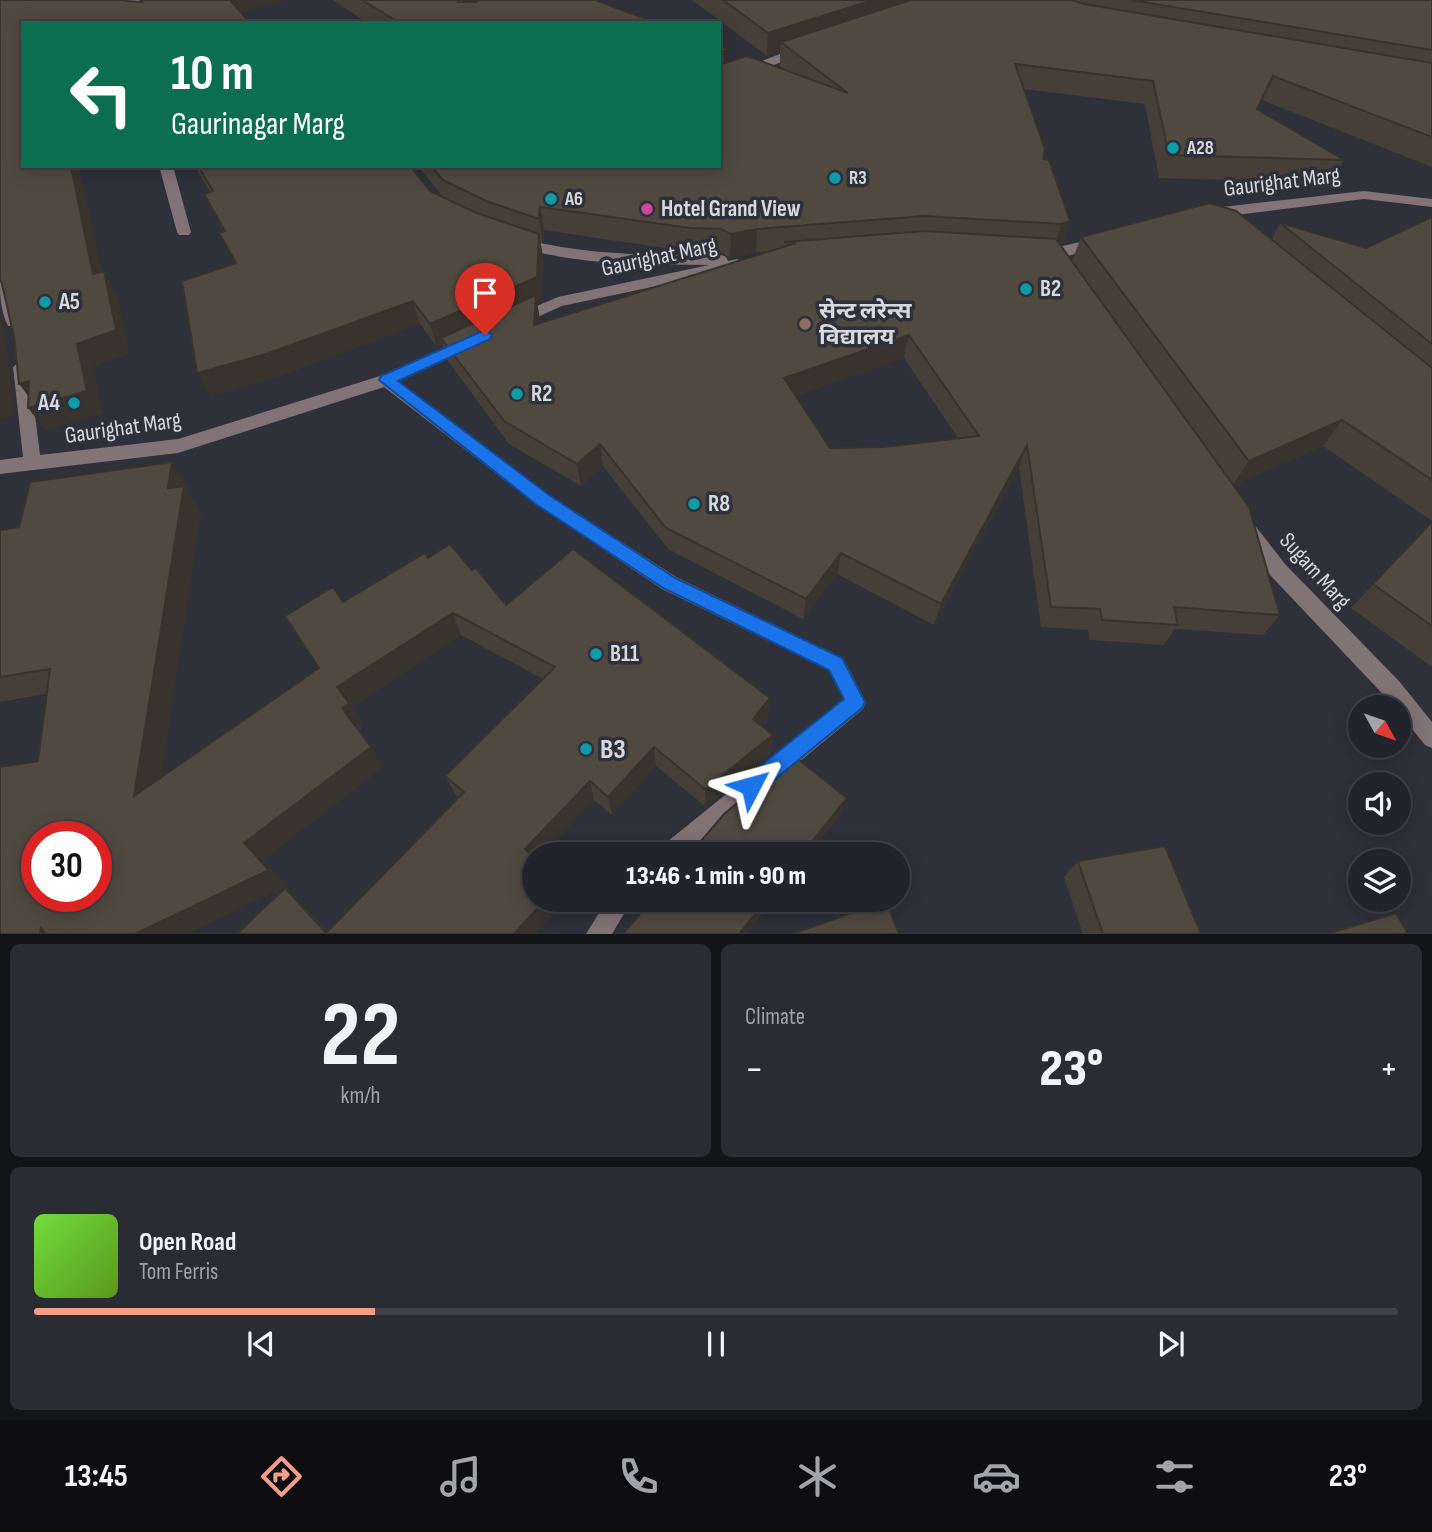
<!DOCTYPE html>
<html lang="en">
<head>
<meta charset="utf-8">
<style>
  :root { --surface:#22242c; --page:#2a2c34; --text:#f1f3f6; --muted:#a2a4a9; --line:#3f4148; --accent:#f49e88 }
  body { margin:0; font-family:"Sofia Sans Condensed","Noto Sans Devanagari",sans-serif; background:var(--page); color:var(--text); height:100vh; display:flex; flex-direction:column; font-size:26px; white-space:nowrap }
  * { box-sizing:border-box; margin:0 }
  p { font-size:23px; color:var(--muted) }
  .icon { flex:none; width:38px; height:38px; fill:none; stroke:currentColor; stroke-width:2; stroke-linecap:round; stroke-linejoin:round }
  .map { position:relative; height:934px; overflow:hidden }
  .sheet { display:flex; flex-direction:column; gap:10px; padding:10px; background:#131418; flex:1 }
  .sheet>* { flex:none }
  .hud { position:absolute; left:21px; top:21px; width:700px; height:147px; border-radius:0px; box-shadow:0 4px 18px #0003,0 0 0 2px var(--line); background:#0b6e4f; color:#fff; overflow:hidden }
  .needle { width:46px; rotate:130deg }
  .controls { position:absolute; left:1348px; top:695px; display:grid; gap:14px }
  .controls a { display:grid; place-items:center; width:63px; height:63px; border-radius:50%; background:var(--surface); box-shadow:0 4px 18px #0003,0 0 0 2px var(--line); font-size:35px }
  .speed { position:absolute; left:21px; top:821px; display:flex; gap:14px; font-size:35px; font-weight:700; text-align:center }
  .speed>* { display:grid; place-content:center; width:91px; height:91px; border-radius:50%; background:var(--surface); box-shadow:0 4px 18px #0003,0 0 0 2px var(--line); line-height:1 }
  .speed .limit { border:10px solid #d22; background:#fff; color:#111 }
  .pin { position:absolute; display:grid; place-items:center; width:60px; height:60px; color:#fff; margin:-72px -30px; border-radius:50% 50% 50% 0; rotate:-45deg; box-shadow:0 0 7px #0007 }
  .pin .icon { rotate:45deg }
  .me { position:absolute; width:77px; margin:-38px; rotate:51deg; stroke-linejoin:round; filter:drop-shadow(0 0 5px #0008) }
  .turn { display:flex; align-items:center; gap:24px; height:147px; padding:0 35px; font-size:32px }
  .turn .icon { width:91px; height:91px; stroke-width:2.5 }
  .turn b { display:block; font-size:49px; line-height:60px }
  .big { font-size:52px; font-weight:800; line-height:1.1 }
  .sheet .widget { flex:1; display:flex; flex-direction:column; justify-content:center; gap:10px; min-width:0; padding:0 24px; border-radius:10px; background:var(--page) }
  .sheet .dial { align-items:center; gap:0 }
  .dial b { font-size:91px; line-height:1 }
  .song { display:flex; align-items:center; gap:21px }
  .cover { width:84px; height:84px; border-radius:10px; background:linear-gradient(135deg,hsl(100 70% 55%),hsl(90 70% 35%)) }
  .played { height:7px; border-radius:4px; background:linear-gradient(90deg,var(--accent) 25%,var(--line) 25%) }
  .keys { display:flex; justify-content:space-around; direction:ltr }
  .heat { display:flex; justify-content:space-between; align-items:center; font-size:38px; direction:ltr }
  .sheet .tiles { flex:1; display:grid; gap:10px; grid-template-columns:1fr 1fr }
  .widget:last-child { grid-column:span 2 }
  .trip { position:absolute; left:522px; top:842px; width:388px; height:70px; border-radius:35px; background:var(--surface); box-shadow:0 4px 18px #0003,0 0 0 2px var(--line); font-weight:800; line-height:70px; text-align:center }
  .dock { display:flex; height:112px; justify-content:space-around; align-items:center; background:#0e0e12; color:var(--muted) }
  .dock .icon { width:49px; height:49px }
  .dock .selected { color:var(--accent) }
  .dock b { font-size:32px; color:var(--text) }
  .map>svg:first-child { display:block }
</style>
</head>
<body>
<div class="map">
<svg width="1432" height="934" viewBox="0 0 1432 934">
  <rect width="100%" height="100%" fill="#2e303a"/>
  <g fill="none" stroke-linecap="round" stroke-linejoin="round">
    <path fill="#827376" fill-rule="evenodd" d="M127,0H139L151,23H139Z
      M800,46L806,50L804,53L719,87V78Z
      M159,166H173L191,232L189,235H179L177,232Z
      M1364,191L1432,199V207L1364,199L1213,218L1206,213L1213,208Z
      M520,238C586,256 653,255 721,255L726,257L728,261L737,259L744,264L737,269L562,306L517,326L511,325L509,321L511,317L558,297L709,265C643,264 579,266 515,246L513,243Z
      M1098,238L1105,243L1103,246L1054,260L1038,257L1036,254C1039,250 1087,241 1098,238Z
      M0,282L8,287L22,322L20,326H8C1,311 0,299 0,282Z
      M466,338L472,340L474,344L472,348L399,381L549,495L676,577L843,658L866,702L863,709L688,854H659L662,846L844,699L829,670L662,589L537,505L384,387L178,453L0,474V460L23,457L13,367L21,361L29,367L40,455L178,439L380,376Z
      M1247,520L1253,523L1285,564L1399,681L1432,722V748L1425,745L1398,712V707H1395L1271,576L1238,528L1241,523Z
      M607,900H632L612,934H586Z"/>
  </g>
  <path fill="#453f37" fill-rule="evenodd" d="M332,0H595L657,23H368Z
    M692,0H1432V167L1262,100L1257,109L1344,160L1331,183L1159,178L1145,104L1024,89L1043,159L1070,221L1062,245H1061L1072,261L1081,237L1272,239L1280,223L1366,248L1432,217V521L1323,446L1234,485L1280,615L1263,635L1175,629L1164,645L1090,640L1088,630L1041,627L1019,467L934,625L837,574L803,619L668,549L603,466L581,486L509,444L448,361L443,345L437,347L420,324L277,377L211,396L197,373L235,264L219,233L223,231L204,194L210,192L195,166H410L430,191L443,197L418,166H719L727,49V62L785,70L780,66V52L767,56ZM544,230L691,252H721L730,258L756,252L771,251L540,323L537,302L541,301L543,257L540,242L543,243ZM904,358L958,438L884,447L830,448L796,396Z
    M189,486L188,492L201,511L161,777L319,668L343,602L428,558L472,570L506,605L768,719L763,726L773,735L771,754L706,807L656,766L612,815L594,800L534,854V900H565L535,934H237L302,904L327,931L458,798L456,795L445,776L543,679L461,635L352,707L362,723L356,728L383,767L263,860L287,886L38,761L46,694L0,702V530L19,527Z
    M1432,522V667L1351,608Z
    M1078,861L1201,934H1083L1064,877Z"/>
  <path fill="#38332d" d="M227,0H288L233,16Z
    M459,0H492L463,21Z
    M873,0H941L781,42L780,52L767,56L768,33Z
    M727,49V72L719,75V52Z
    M71,166H79L108,298L93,274Z
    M540,207L544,230L543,243L539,219Z
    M1070,221L1062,245L1054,247L1061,224Z
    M757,229L756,252L730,258L731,234Z
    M539,234L543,257L541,301L537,302L540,319L539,348L441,338L443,345L437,347L430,324Z
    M104,271L118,295L130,354L93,367L103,413L46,431L28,408L36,406L19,384Z
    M413,301L420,324L277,377L211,396L197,373Z
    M0,313L4,325L15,415L0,420Z
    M909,335L904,358L782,401L784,378Z
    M1342,420L1323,446L1232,486L1249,461Z
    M600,444L603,466L581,486L577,464Z
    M1027,445L1019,467L934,625L941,604Z
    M172,462L189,486L188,492L201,511L156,815L134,796L168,488Z
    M841,553L837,574L803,619L806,599Z
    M453,613L461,635L352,707L362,723L355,729L342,708L337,687Z
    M770,698L768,719L752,739L753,719Z
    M773,735L771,754L706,807L705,789Z
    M371,747L383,767L263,860L287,886L188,934H135L244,843Z
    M654,747L656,766L612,815L608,797Z
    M590,781L594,800L544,854H534V865L525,849Z
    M847,798L843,812L810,854H802Z
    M285,888L302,904L329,934H327Z
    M545,900H565L535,934H514Z
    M766,900H774L747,934H739Z"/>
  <path fill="#504940" stroke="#38332d" stroke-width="2" fill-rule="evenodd" d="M0,0H125L126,1L142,2L143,0H230L250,23H23V166H71L93,274L104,271L116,330L77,344L87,391L28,408L29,381L19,384L14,337L2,284L0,278Z
    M362,0H459L458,2H476L479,0H595L657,23H400Z
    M723,0H873L768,33Z
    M911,0H1071L1084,4L1432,63V137L1273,76L1257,109L1344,160L1169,155L1153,81L1015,64L1045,149L1043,159L1049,160L1070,221L1061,224L924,216L757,229L731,234L721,229L690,228L540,207L539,219L486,201L443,180L431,166H719V65L747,56L848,93L781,42Z
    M1131,0H1432V50Z
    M719,46L727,49L719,52Z
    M198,166H410L430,191L474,212L539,234L537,277L430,324L413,301L266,354L197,373L182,281L236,263L219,233L225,231L204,194L213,191Z
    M1210,203L1236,211L1432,368V480L1342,420L1249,461L1081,237Z
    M1432,217V344L1280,223L1366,248Z
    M925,231L1056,239L1249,507L1280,615L1174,607L1178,625L1102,620L1100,609L1051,607L1027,445L941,604L841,553L806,599L666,528L600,444L577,464L504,421L441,338L536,295L534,325L796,243L784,242ZM909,335L979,436L884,447L830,448L784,378Z
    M172,462L168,488L184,486L134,796L319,668L285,616L333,587L343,602L425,553L428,558L450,544L472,570L476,568L506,605L573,549L770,698L753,719L773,735L705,789L654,747L608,797L590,781L525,849L534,857V900H545L514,934H237L285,888L326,933L464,792L445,776L555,667L453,613L337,687L349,703L342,708L371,747L244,843L269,870L135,934H46L41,928L40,934H0V767L38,761L50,669L0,677V530L19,527L30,482ZM37,836H96V896H37Z
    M1432,522V626L1373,584Z
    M794,756L847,798L802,854H690L724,814Z
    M1165,846L1201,934H1103L1078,861Z
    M652,900H766L739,934H623Z
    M886,901L899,934H792Z
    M1396,913L1408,934H1327Z"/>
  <path fill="#1a73e8" stroke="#114b97" stroke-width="2" d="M485,330L492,335L490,339L398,381L549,495L675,578L842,658L865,702L862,708L758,793L751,795L744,793L741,786L744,779L844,699L829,670L663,588L537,505L379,380L381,376Z"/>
  <g fill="#0f9aa8" stroke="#2e303a" stroke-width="2.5">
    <circle cx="1173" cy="148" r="7"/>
    <circle cx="835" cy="178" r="7"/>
    <circle cx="551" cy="199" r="7"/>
    <circle cx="1026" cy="289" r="7"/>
    <circle cx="45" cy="302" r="7"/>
    <circle cx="517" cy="394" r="7"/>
    <circle cx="74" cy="403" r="7"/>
    <circle cx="694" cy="504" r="7"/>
    <circle cx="596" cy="654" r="7"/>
    <circle cx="586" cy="749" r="7"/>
  </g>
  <circle fill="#d1479c" stroke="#2e303a" stroke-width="2.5" cx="647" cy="209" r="7"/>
  <circle fill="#8d6e63" stroke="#2e303a" stroke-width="2.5" cx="805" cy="324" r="7"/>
  <g text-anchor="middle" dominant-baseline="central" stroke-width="7" stroke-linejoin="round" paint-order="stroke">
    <g font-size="19" font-weight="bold" fill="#d7d9df" stroke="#2e303a" text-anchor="start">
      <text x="1187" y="148">A28</text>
      <text x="849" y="178">R3</text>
      <text x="565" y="199">A6</text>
    </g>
    <g font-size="23" fill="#d7d9df" stroke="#2e303a">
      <text transform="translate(1282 182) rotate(-7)">Gaurighat Marg</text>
      <text transform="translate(659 257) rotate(-12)">Gaurighat Marg</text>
      <text transform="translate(123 428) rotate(-8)">Gaurighat Marg</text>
      <text transform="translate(1315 571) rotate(48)">Sugam Marg</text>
    </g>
    <g font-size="23" font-weight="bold" fill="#d7d9df" stroke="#2e303a" text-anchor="start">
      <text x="661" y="209">Hotel Grand View</text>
      <text x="1040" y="289">B2</text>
      <text x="59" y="302">A5</text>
      <text x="819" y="311">सेन्ट लरेन्स<tspan x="819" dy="26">विद्यालय</tspan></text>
      <text x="531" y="394">R2</text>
      <text x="60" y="403" text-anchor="end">A4</text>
      <text x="708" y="504">R8</text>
      <text x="610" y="654">B11</text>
    </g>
    <g font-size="28" font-weight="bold" fill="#d7d9df" stroke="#2e303a" text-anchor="start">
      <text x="600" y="749">B3</text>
    </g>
  </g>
</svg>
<div class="controls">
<a><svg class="needle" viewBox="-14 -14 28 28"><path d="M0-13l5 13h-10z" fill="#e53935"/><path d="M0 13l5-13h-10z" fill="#a2a4a9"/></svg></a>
<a><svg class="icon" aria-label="sound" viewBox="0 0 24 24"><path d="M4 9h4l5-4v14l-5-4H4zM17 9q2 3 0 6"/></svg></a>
<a><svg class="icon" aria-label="layers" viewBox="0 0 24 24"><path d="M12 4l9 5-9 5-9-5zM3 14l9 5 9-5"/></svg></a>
</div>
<div class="speed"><div class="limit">30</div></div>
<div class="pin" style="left:485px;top:335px;background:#d93025"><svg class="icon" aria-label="arrive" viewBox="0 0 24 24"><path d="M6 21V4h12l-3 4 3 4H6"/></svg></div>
<svg class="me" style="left:751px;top:786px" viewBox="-20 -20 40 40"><path d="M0-17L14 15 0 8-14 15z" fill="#1a73e8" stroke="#fff" stroke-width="4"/></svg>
<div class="trip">13:46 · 1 min · 90 m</div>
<div class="hud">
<div class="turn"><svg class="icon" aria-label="left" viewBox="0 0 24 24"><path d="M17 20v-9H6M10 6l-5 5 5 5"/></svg><div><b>10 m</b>Gaurinagar Marg</div></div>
</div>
</div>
<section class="sheet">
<div class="tiles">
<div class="widget dial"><b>22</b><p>km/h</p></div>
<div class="widget"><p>Climate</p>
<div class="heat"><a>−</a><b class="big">23°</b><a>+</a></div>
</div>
<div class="widget">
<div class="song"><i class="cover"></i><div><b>Open Road</b><p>Tom Ferris</p></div></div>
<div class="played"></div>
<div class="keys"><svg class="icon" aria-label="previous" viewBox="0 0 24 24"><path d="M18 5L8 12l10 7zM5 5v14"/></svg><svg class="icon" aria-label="pause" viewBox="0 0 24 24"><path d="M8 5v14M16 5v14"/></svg><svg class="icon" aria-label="next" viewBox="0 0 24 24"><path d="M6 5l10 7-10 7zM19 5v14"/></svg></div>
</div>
</div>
</section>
<nav class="dock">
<b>13:45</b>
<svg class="icon selected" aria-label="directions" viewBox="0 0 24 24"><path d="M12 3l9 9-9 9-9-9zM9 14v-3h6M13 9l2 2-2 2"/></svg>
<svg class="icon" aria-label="music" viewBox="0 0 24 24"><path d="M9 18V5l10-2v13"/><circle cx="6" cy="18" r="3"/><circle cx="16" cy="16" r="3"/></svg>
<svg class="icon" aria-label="phone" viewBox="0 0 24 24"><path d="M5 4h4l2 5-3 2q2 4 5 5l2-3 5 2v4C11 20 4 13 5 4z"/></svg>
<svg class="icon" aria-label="climate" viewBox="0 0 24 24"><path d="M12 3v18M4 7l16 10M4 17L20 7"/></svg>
<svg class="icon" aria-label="car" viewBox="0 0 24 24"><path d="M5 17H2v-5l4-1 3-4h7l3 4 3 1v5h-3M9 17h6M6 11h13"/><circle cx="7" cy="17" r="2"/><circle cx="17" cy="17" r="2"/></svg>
<svg class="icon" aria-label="filters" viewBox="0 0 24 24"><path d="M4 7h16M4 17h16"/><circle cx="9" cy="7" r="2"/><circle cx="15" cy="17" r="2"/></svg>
<b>23°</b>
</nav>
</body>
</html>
